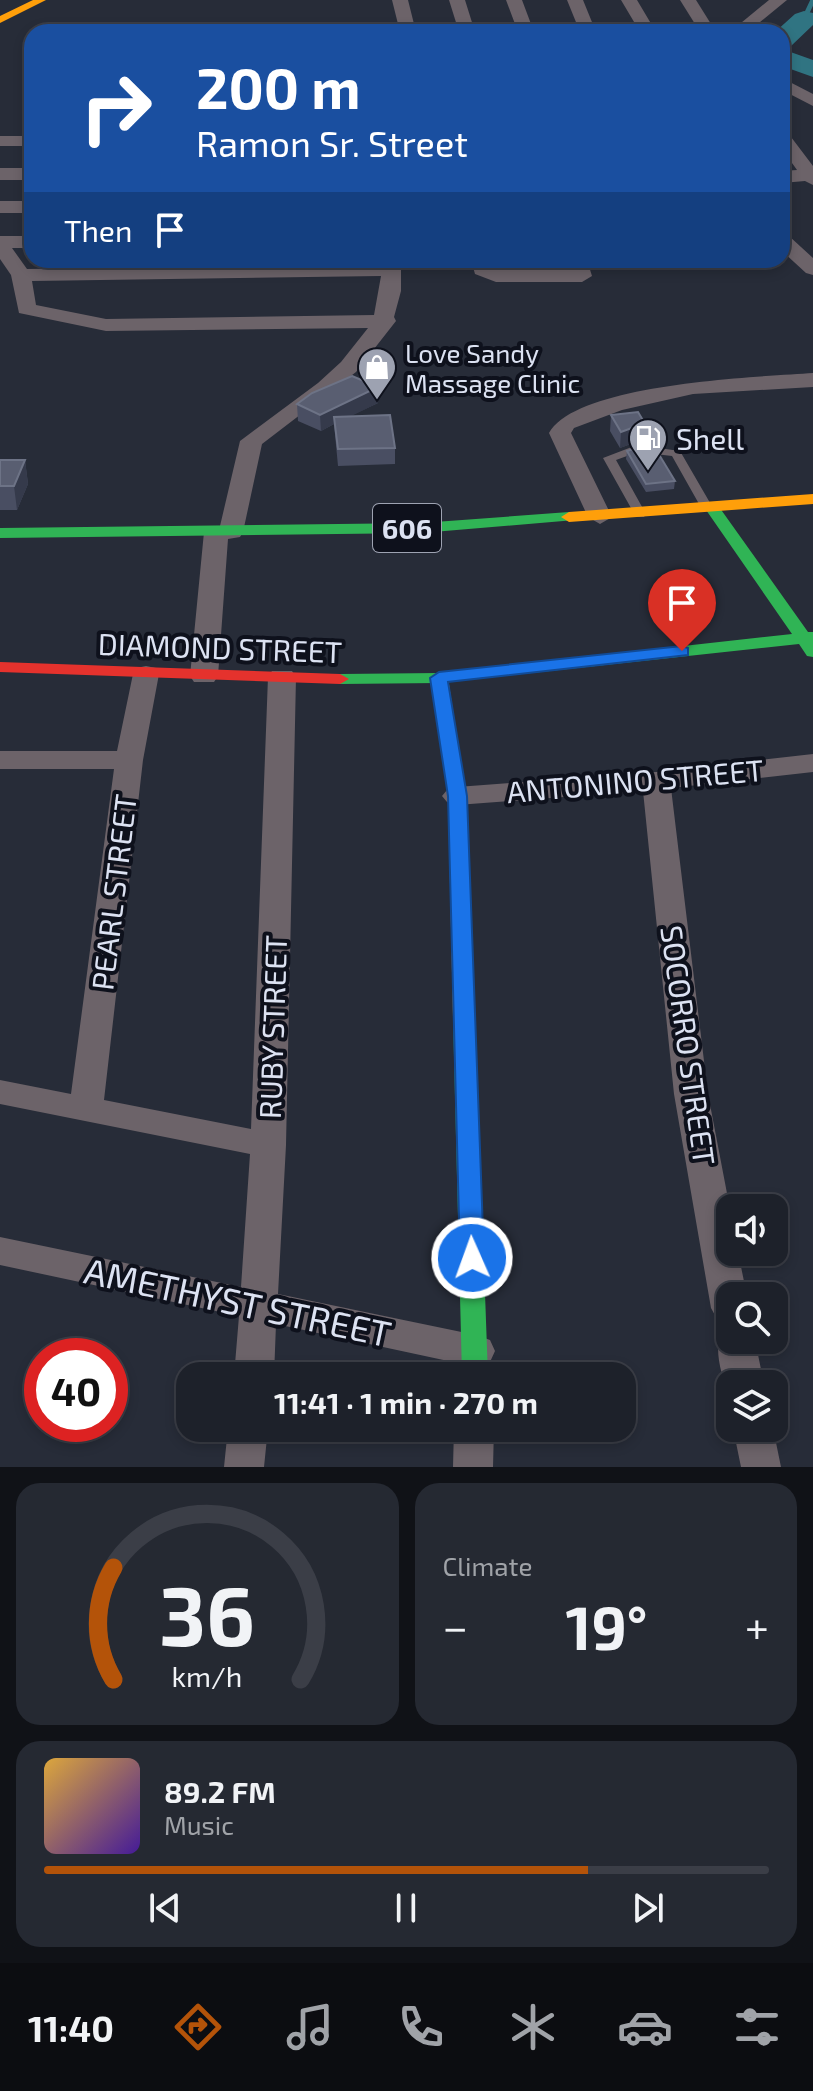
<!DOCTYPE html>
<html lang="en">
<head>
<meta charset="utf-8">
<style>
  :root { --surface:#1d212a; --page:#252932; --text:#f1f3f6; --muted:#a0a3a8; --line:#3b3e47; --accent:#b45309 }
  body { margin:0; font-family:"Exo 2",sans-serif; background:var(--page); color:var(--text); height:100vh; display:flex; flex-direction:column; font-size:30px; white-space:nowrap }
  * { box-sizing:border-box; margin:0 }
  p { font-size:26px; color:var(--muted) }
  .icon { flex:none; width:44px; height:44px; fill:none; stroke:currentColor; stroke-width:2; stroke-linecap:round; stroke-linejoin:round }
  .map { position:relative; height:1467px; overflow:hidden }
  .drawer { display:flex; flex-direction:column; gap:16px; padding:16px; background:#101217; flex:1 }
  .drawer>* { flex:none }
  .guide { position:absolute; left:24px; top:24px; width:766px; height:244px; border-radius:24px; box-shadow:0 4px 12px #0003,0 0 0 2px var(--line); background:#1a4fa0; color:#fff; overflow:hidden }
  .fabs { position:absolute; left:716px; top:1194px; display:grid; gap:16px }
  .fabs a { display:grid; place-items:center; width:72px; height:72px; border-radius:16px; background:var(--surface); box-shadow:0 4px 12px #0003,0 0 0 2px var(--line); font-size:40px }
  .speed { position:absolute; left:24px; top:1338px; display:flex; gap:16px; font-size:40px; font-weight:700; text-align:center }
  .speed>* { display:grid; place-content:center; width:104px; height:104px; border-radius:50%; background:var(--surface); box-shadow:0 4px 12px #0003,0 0 0 2px var(--line); line-height:1 }
  .speed .limit { border:12px solid #d22; background:#fff; color:#111 }
  .pin { position:absolute; display:grid; place-items:center; width:68px; height:68px; color:#fff; margin:-82px -34px; border-radius:50% 50% 50% 0; rotate:-45deg; box-shadow:0 0 8px #0007 }
  .pin .icon { rotate:45deg }
  .me { position:absolute; width:88px; margin:-44px; rotate:358deg; stroke-linejoin:round; filter:drop-shadow(0 0 6px #0008) }
  .turn { display:flex; align-items:center; gap:28px; height:168px; padding:0 40px; font-size:36px }
  .turn .icon { width:104px; height:104px; stroke-width:2.5 }
  .turn b { display:block; font-size:56px; line-height:68px }
  .then { display:flex; align-items:center; height:76px; padding:0 40px; background:#0003; gap:16px; font-size:30px }
  .big { font-size:60px; font-weight:700; line-height:1.1 }
  .drawer .tile { flex:1; display:flex; flex-direction:column; justify-content:center; gap:12px; min-width:0; padding:0 28px; border-radius:24px; background:var(--page) }
  .drawer .dial { align-items:center; gap:0 }
  .dial svg { height:208px; overflow:visible; fill:none; stroke:var(--line); stroke-width:7; stroke-linecap:round; text-anchor:middle }
  .dial text { fill:var(--text); stroke:none }
  .song { display:flex; align-items:center; gap:24px }
  .cover { width:96px; height:96px; border-radius:12px; background:linear-gradient(135deg,hsl(40 70% 55%),hsl(260 70% 35%)) }
  .played { height:8px; border-radius:4px; background:linear-gradient(90deg,var(--accent) 75%,var(--line) 75%) }
  .keys { display:flex; justify-content:space-around; direction:ltr }
  .heat { display:flex; justify-content:space-between; align-items:center; font-size:44px; direction:ltr }
  .drawer .tiles { flex:1; display:grid; gap:16px; grid-template-columns:1fr 1fr }
  .tile:last-child { grid-column:span 2 }
  .trip { position:absolute; left:176px; top:1362px; width:460px; height:80px; border-radius:24px; background:var(--surface); box-shadow:0 4px 12px #0003,0 0 0 2px var(--line); font-weight:700; line-height:80px; text-align:center }
  .tab-bar { display:flex; height:128px; justify-content:space-around; align-items:center; background:#0c0d11; color:var(--muted) }
  .tab-bar .icon { width:56px; height:56px }
  .tab-bar .on { color:var(--accent) }
  .tab-bar b { font-size:36px; color:var(--text) }
  .map>svg:first-child { display:block }
</style>
</head>
<body>
<div class="map">
<svg width="813" height="1467" viewBox="0 0 813 1467">
  <rect width="100%" height="100%" fill="#272c38"/>
  <g fill="none" stroke-linecap="round" stroke-linejoin="round">
    <path stroke="#307482" stroke-width="5" d="M804,19L813,0"/>
    <path fill="#307482" fill-rule="evenodd" d="M804,11L813,13V25L791,46L782,48V32H775L795,14Z
      M782,49L813,60V77L782,66Z"/>
    <path fill="#6c6369" fill-rule="evenodd" d="M637,445L680,451L713,508L711,511H703L672,456L638,452L616,460L646,514L644,517H636L603,458Z"/>
    <path fill="#6c6369" fill-rule="evenodd" d="M392,0H408L416,32H400Z
      M449,0H465L475,32H459Z
      M506,0H522L534,32H518Z
      M567,0H583L596,32H580Z
      M621,0H637L656,32H640Z
      M680,0H696L716,32H700Z
      M769,0H787L748,32H730Z
      M782,78L813,94V106L782,90Z
      M782,132L788,133L813,166V185L805,181L782,183V171L797,170L782,149Z
      M0,136H32V146H0Z
      M0,168H32V180H0Z
      M0,201H32V213H0Z
      M782,234L789,236L813,258V275L806,273L782,251Z
      M0,236H32V248H12L27,269L381,264V260H401V291L394,317L396,321L356,372L262,444L243,532L240,537L228,539L218,676L214,682H194L190,676L204,532L207,527L220,526L240,441L318,383L341,362L368,328L106,331L19,313L11,275L0,259ZM381,276L374,315L106,319L36,305L32,281Z
      M471,260H491L492,267L499,270H570L567,260H587L592,276L582,282H496L475,274Z
      M813,373V387L693,394L622,410L574,428L571,433L612,517L600,524L588,517L549,433C577,383 758,377 813,373Z
      M146,666L156,668L159,674L143,760L104,1100L251,1129L268,677L272,671H292L296,677L286,1145L278,1294L476,1335L490,1340L495,1351L490,1362L476,1367L276,1324L274,1376H234L239,1316L0,1265V1237L241,1287L250,1154L0,1104V1080L71,1094L114,769H0V751H117L133,674L136,668Z
      M813,754V772L671,788L708,1094L730,1209V1252H738L747,1296H730V1323L717,1319L711,1308L674,1094L643,791L457,805L447,802L442,796L447,790L457,787L656,772Z
      M730,1327V1340H755L764,1384H730V1395C721,1377 713,1347 722,1329Z
      M228,1428H268L264,1467H224Z
      M454,1428H494L493,1467H453Z
      M733,1428H773L781,1467H741Z"/>
    <path fill="#30b455" fill-rule="evenodd" d="M712,502L717,504L808,632H813V657L807,656L799,644L439,683L340,684L331,679L340,674L439,673L792,634L704,507Z
      M569,512L575,514L577,517L575,520L421,533L0,538V528L421,523Z
      M464,1010L471,1012L475,1017L488,1376H462L453,1017L457,1012Z"/>
    <path fill="#ff9f0a" fill-rule="evenodd" d="M33,0H46L0,23V16Z
      M813,494V504L569,522L561,517L569,512Z
      M439,673L448,678L466,796L475,1017L471,1022H457L453,1017L448,796L430,678Z"/>
    <path fill="#e5322d" fill-rule="evenodd" d="M0,662L340,674L349,679L340,684L0,672Z"/>
  </g>
  <path fill="#494e62" d="M378,403L350,416L395,448V464L338,466L334,424L321,431L298,421L297,404Z
    M611,415L647,427L646,443L636,442L620,448L610,431Z
    M627,451L675,481L674,489L646,492L626,459Z
    M0,460H25L28,484L17,510H0Z"/>
  <path fill="#353a4b" d="M378,387V403L335,424L334,417V424L321,431L320,415Z
    M637,426L636,442L620,448L621,432Z
    M25,460L28,484L17,510L14,486Z"/>
  <path fill="#595e71" stroke="#6d7386" stroke-width="2" d="M352,376L378,387L320,415L297,404L312,393Z
    M638,412L647,427L637,426L621,432L611,415Z
    M390,415L395,448L338,449L334,417Z
    M639,447L655,448L675,481L646,484L627,451Z
    M0,460H25L14,486H0Z"/>
  <path fill="#1a73e8" stroke="#114b97" stroke-width="2" d="M682,646L688,648V655L448,682L467,796L484,1258L481,1265H464L460,1258L448,796L430,678L439,672Z"/>
  <defs>
    <symbol id="shop-pin" viewBox="-11 -11 22 30"><path d="M0 17L-7.5 6A9.5 9.5 0 1 1 7.5 6Z" fill="#9da2b1" stroke="#0e111c"/><path d="M-5-2.5h2.3a2.7 3.5 0 0 1 5.4 0H5L5.5 6h-11ZM-1.5-2.5h3a1.5 2.3 0 0 0-3 0Z" fill="#fff"/></symbol>
    <symbol id="fuel-pin" viewBox="-11 -11 22 30"><path d="M0 17L-7.5 6A9.5 9.5 0 1 1 7.5 6Z" fill="#9da2b1" stroke="#0e111c"/><path d="M-5.5-6h7V0h2V4h1.3V-2.5L3-4.5l.8-.8L6-3V5H2.5V1h-1V6h-7ZM-4.2-4.7v3.2H.2V-4.7Z" fill="#fff"/></symbol>
  </defs>
  <g fill-rule="evenodd">
    <use href="#shop-pin" x="355" y="345" width="44" height="60"/>
    <use href="#fuel-pin" x="626" y="416" width="44" height="60"/>
  </g>
  <g text-anchor="middle" dominant-baseline="central" stroke-width="8" stroke-linejoin="round" paint-order="stroke">
    <g font-size="26" fill="#dce2f2" stroke="#0e111c" text-anchor="start">
      <text x="405" y="352">Love Sandy<tspan x="405" dy="30">Massage Clinic</tspan></text>
    </g>
    <rect fill="#0e111c" stroke="#9ea3b2" stroke-width="2" x="373" y="504" width="68" height="48" rx="6"/>
    <g font-size="28" font-weight="bold" fill="#dce2f2">
      <text x="407" y="528">606</text>
    </g>
    <g font-size="30" fill="#dce2f2" stroke="#0e111c" text-anchor="start">
      <text x="676" y="438">Shell</text>
    </g>
    <g font-size="30" fill="#dce2f2" stroke="#0e111c">
      <text transform="translate(220 647) rotate(2)">DIAMOND STREET</text>
      <text transform="translate(635 780) rotate(-5)">ANTONINO STREET</text>
      <text transform="translate(113 892) rotate(-83)">PEARL STREET</text>
      <text transform="translate(272 1027) rotate(-88)">RUBY STREET</text>
      <text transform="translate(689 1045) rotate(82)">SOCORRO STREET</text>
    </g>
    <g font-size="36" fill="#dce2f2" stroke="#0e111c">
      <text transform="translate(238 1301) rotate(12)">AMETHYST STREET</text>
    </g>
  </g>
</svg>
<div class="fabs">
<a><svg class="icon" aria-label="sound" viewBox="0 0 24 24"><path d="M4 9h4l5-4v14l-5-4H4zM17 9q2 3 0 6"/></svg></a>
<a><svg class="icon" aria-label="search" viewBox="0 0 24 24"><circle cx="10" cy="10" r="6"/><path d="M15 15l6 6"/></svg></a>
<a><svg class="icon" aria-label="layers" viewBox="0 0 24 24"><path d="M12 4l9 5-9 5-9-5zM3 14l9 5 9-5"/></svg></a>
</div>
<div class="speed"><div class="limit">40</div></div>
<div class="pin" style="left:682px;top:651px;background:#d93025"><svg class="icon" aria-label="arrive" viewBox="0 0 24 24"><path d="M6 21V4h12l-3 4 3 4H6"/></svg></div>
<svg class="me" style="left:472px;top:1258px" viewBox="-20 -20 40 40"><circle r="17" fill="#1a73e8" stroke="#fff" stroke-width="3"/><path d="M0-11L8 9 0 5-8 9z" fill="#fff"/></svg>
<div class="trip">11:41 · 1 min · 270 m</div>
<div class="guide">
<div class="turn"><svg class="icon" aria-label="right" viewBox="0 0 24 24"><path d="M7 20v-9h11M14 6l5 5-5 5"/></svg><div><b>200 m</b>Ramon Sr. Street</div></div>
<div class="then">Then<svg class="icon" aria-label="arrive" viewBox="0 0 24 24"><path d="M6 21V4h12l-3 4 3 4H6"/></svg></div>
</div>
</div>
<section class="drawer">
<div class="tiles">
<div class="tile dial"><svg viewBox="0 0 100 80">
<path d="M14 69A42 42 0 1 1 86 69"/>
<path d="M14 69A42 42 0 0 1 14 26" stroke="#b45309"/>
<text x="50" y="56" font-size="32" font-weight="700">36</text>
<text x="50" y="72" font-size="11">km/h</text>
</svg></div>
<div class="tile"><p>Climate</p>
<div class="heat"><a>−</a><b class="big">19°</b><a>+</a></div>
</div>
<div class="tile">
<div class="song"><i class="cover"></i><div><b>89.2 FM</b><p>Music</p></div></div>
<div class="played"></div>
<div class="keys"><svg class="icon" aria-label="previous" viewBox="0 0 24 24"><path d="M18 5L8 12l10 7zM5 5v14"/></svg><svg class="icon" aria-label="pause" viewBox="0 0 24 24"><path d="M8 5v14M16 5v14"/></svg><svg class="icon" aria-label="next" viewBox="0 0 24 24"><path d="M6 5l10 7-10 7zM19 5v14"/></svg></div>
</div>
</div>
</section>
<nav class="tab-bar">
<b>11:40</b>
<svg class="icon on" aria-label="directions" viewBox="0 0 24 24"><path d="M12 3l9 9-9 9-9-9zM9 14v-3h6M13 9l2 2-2 2"/></svg>
<svg class="icon" aria-label="music" viewBox="0 0 24 24"><path d="M9 18V5l10-2v13"/><circle cx="6" cy="18" r="3"/><circle cx="16" cy="16" r="3"/></svg>
<svg class="icon" aria-label="phone" viewBox="0 0 24 24"><path d="M5 4h4l2 5-3 2q2 4 5 5l2-3 5 2v4C11 20 4 13 5 4z"/></svg>
<svg class="icon" aria-label="climate" viewBox="0 0 24 24"><path d="M12 3v18M4 7l16 10M4 17L20 7"/></svg>
<svg class="icon" aria-label="car" viewBox="0 0 24 24"><path d="M5 17H2v-5l4-1 3-4h7l3 4 3 1v5h-3M9 17h6M6 11h13"/><circle cx="7" cy="17" r="2"/><circle cx="17" cy="17" r="2"/></svg>
<svg class="icon" aria-label="filters" viewBox="0 0 24 24"><path d="M4 7h16M4 17h16"/><circle cx="9" cy="7" r="2"/><circle cx="15" cy="17" r="2"/></svg>
</nav>
</body>
</html>
